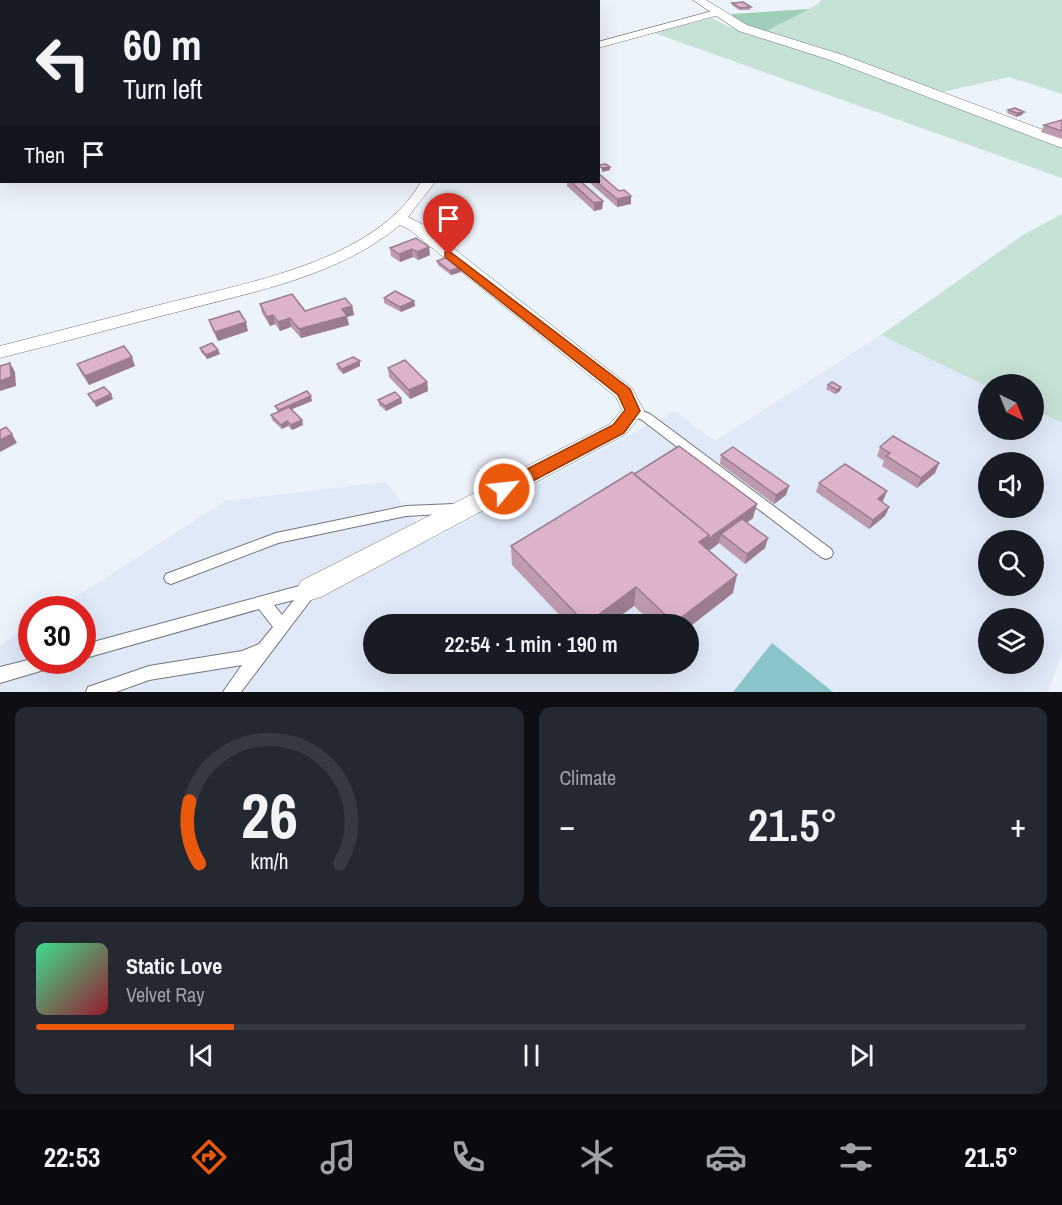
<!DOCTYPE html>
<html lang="en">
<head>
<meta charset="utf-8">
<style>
  :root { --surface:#171b24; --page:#242831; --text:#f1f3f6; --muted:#9ea1a6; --line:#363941; --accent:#ea580c }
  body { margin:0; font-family:"Archivo Narrow",sans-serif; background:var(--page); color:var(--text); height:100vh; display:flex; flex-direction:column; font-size:22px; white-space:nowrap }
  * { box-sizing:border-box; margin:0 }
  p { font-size:20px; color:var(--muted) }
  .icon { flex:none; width:33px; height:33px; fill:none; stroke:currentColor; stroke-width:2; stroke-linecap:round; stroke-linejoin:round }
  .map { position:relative; height:692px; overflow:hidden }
  .drawer { display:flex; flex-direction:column; gap:15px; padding:15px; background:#0d0f14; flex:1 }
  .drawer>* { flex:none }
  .guide { position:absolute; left:0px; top:0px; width:600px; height:183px; box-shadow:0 6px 24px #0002; background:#171b24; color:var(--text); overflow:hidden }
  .needle { width:39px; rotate:137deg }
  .controls { position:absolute; left:978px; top:374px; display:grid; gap:12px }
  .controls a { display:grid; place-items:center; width:66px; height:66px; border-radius:50%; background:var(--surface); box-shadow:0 6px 24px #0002; font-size:30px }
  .speed { position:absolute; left:18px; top:596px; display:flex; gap:12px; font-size:30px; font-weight:700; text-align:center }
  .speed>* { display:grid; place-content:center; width:78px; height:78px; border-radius:50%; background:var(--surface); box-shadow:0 6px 24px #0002; line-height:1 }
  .speed .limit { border:9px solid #d22; background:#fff; color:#111 }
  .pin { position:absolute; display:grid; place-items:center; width:51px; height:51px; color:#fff; margin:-62px -26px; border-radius:50% 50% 50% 0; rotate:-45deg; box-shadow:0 0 6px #0007 }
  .pin .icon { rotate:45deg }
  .me { position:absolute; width:66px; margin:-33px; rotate:62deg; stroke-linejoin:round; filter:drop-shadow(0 0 4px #0008) }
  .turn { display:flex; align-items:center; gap:21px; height:126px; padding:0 24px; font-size:27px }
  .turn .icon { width:78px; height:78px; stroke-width:2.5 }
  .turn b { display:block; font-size:42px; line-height:51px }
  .then { display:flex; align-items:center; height:57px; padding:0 24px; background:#0003; gap:12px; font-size:22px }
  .big { font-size:45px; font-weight:600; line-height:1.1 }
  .drawer .tile { flex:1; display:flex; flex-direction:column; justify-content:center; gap:9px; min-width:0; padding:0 21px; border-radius:12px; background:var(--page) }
  .drawer .dial { align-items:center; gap:0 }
  .dial svg { height:156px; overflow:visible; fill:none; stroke:var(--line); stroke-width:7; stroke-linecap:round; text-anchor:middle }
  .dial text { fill:var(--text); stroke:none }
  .song { display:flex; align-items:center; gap:18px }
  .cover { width:72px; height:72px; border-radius:9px; background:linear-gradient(135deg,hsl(150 70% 55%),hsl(350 70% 35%)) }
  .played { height:6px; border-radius:3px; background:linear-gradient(90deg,var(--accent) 20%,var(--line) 20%) }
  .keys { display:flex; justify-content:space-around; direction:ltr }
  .heat { display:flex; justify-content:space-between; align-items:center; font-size:33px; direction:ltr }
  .drawer .tiles { flex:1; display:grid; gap:15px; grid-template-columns:1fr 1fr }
  .tile:last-child { grid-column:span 2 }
  .trip { position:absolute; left:363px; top:614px; width:336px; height:60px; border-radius:30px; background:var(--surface); box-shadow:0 6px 24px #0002; font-weight:600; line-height:60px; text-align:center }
  .tabs { display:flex; height:96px; justify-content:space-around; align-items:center; background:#090b0e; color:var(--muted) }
  .tabs .icon { width:42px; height:42px }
  .tabs .current { color:var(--accent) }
  .tabs b { font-size:27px; color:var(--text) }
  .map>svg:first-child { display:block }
</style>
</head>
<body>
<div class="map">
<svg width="1062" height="692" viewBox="0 0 1062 692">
  <rect width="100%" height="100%" fill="#edf3fb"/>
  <path fill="#e0e9f8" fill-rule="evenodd" d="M881,335L988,387V429H1034V409L1062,423V652L1048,692H0V646L31,625L32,660H82V609H57L225,501L386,482L430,541L675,411L715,441ZM988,462H1034V507H988ZM988,540H1034V585H988ZM988,618H1034V663H988ZM374,624H688V663H374Z"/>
  <path fill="#c6e2d4" d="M821,0H1062V94L1009,77L943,92L765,32L818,4Z
    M712,18L729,27L824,57L1062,147V178L654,33Z
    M1062,214V423L1034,409V384H988V387L881,335L1023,235Z"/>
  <path fill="#9fcfb8" d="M809,9L765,32L743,24L731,14Z"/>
  <path fill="#8ac4c9" d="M772,643L833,692H733Z"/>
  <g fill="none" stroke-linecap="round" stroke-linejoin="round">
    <defs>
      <path id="service" d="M633,407L650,414L831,549L833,553L831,557L826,559L821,557L642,420L629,414L627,411L629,408Z
        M454,504L459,505L461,509L459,513L406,516L278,543L171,584L166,582L164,578L166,574L276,533L406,506Z
        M310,583L316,585L318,589L316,593L241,692H223L242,665L149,680L116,692H86L88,687L149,666L242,651L259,644L273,627L259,609L82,659V645ZM294,600L282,615L274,605Z
        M32,659L62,660L60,665L54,667L0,683V667Z"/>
      <path id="minor" d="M239,0H248L249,2H240Z
        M716,10L719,11V15L598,48V42Z
        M421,182H435L408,217L422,224L632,388L644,411L626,434L321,597L311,600L301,597L297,589L301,581L610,424L622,410L616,397L410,230L400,225C339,276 256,291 181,311C121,326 60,343 0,358V346C54,332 109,318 163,304C245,283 375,262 421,182Z"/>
      <path id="tertiary" d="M693,0H706L747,25L843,55L1062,137V148L833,61L739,31Z"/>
    </defs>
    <use href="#service" stroke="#72767d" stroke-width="2"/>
    <use href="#minor" stroke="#72767d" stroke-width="1"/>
    <use href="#tertiary" stroke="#72767d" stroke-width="1"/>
    <use href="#service" fill="#fff" fill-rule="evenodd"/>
    <use href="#minor" fill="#fff" fill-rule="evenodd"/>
    <use href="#tertiary" fill="#fff" fill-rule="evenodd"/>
  </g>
  <path fill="#be9aaf" d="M732,3L751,7L750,10H739L732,5Z
    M1008,110L1022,115L1016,117L1007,113Z
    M1062,120V139L1041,132L1044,125Z
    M567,182H581L603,201L602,209L594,211L567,186Z
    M589,182H598L619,191L631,204L617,207Z
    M416,238L430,255L418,260L413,257L400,262L391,256L390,248Z
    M437,261L460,267L461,272L451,275L438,265Z
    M384,298L414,301L415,306L401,312L384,303Z
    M260,304L305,311L352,306L354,315L347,317L349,325L301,338L291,327L280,331L275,324L270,326L262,313Z
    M209,320L248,331L218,341L212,329Z
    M200,348L218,350L220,354L207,359L201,352Z
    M360,361V366L343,374L338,369L337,364Z
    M77,364L135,366L89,385L81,373Z
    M388,368L427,382L428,391L410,399L389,377Z
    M828,385L841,387L840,391L835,394L826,389Z
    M378,400L402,403L386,411L379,405Z
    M312,401L292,409L302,420L303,425L292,430L288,426L282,429L272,420L271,415L278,412L275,406Z
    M880,447L939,463L935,473L917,488L882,466L884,461L877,456Z
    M721,455L786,495L774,504L720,464Z
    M634,474L753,518L747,522L768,538L765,548L745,564L719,543L709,551L733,593L688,628V624H653L634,606L609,624H568L512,565L511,546Z
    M819,483L887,491L882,502L889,507L885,516L869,529L816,492Z"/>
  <path fill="#9b7d8f" d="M1024,112L1022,115L1016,117L1017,113Z
    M610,167V170L602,172V168Z
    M631,196V204L617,207V199Z
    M603,201L602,209L594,211V203Z
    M429,247L430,255L418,260L417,252Z
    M412,249L413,257L400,262L399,254Z
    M460,267L461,272L451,275L450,271Z
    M414,301L415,306L401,312L400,307Z
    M352,306L354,315L347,317L349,325L301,338L299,329L342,309Z
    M273,315L275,324L270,326L267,317Z
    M290,318L291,327L280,331L278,322Z
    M246,322L248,331L218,341L215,332Z
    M218,350L220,354L207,359L206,355Z
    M132,357L135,366L89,385L85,376Z
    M360,361V366L343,374L342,369Z
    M10,363L15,372L16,386L0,391V381Z
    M427,382L428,391L410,399L409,390Z
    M841,387L840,391L835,394L837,390Z
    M111,394L113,399L96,407L94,402Z
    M311,396L312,401L280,414L279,410Z
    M401,398L402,403L386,411L385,406Z
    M302,420L303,425L292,430L291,425Z
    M287,421L288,426L282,429L281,425Z
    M12,434L17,443L0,452V440Z
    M939,463L935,473L917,488L921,478Z
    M789,486L786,495L774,504L776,495Z
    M887,491L883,501L874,509L878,499Z
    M757,504L753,518L726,538L721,534L719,543L695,561L699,542Z
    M889,507L885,516L869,529L873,520Z
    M768,538L765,548L745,564L747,554Z
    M737,575L733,593L688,628V624H674Z
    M636,587L634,606L609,624H586Z"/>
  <path fill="#ddb3cc" stroke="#9b7d8f" stroke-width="1.5" d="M743,2L751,7L740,8L732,3Z
    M1015,108L1024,112L1017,113L1008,110Z
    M1062,120V131L1044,125Z
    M606,164L610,167L602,168L598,165Z
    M598,173L619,191L624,190L631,196L617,199L597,182H598Z
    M571,182H581L603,201L594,203Z
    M416,238L429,247L417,252L412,249L399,254L390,248Z
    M447,257L460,267L450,271L437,261Z
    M395,291L414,301L400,307L384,298Z
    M292,294L305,311L345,298L352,306L342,309L347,316L299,329L290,318L278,322L273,315L267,317L260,304Z
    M239,311L246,322L215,332L209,320Z
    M212,343L218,350L206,355L200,348Z
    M124,346L132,357L85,376L77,364Z
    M353,357L360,361L342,369L337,364Z
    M405,360L427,382L409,390L388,368Z
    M10,363L11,377L0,381V366Z
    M832,382L841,387L837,390L828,385Z
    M104,387L111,394L94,402L88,394Z
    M307,391L311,396L279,410L275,406Z
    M395,392L401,398L385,406L378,400Z
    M289,407L302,420L291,425L287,421L281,425L271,415Z
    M6,427L12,434L0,440V430Z
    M893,436L939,463L921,478L886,456L890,453L880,447Z
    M679,446L757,504L708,539L709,535L634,474Z
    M733,447L789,486L776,495L721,455Z
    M845,464L887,491L878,499L889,507L873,520L819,483Z
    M632,472L709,535L699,542L737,575L674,623L636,587L586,624L511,546Z
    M742,519L768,538L747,554L721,534Z"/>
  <path fill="#ea580c" stroke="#983908" stroke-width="1.5" d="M449,251L630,389L640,411L624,433L510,493L504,495L498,493L496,489L498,484L613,425L625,410L618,395L445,257V252Z"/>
</svg>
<div class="controls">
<a><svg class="needle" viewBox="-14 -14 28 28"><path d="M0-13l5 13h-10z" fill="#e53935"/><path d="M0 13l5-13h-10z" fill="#9ea1a6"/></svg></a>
<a><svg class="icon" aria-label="sound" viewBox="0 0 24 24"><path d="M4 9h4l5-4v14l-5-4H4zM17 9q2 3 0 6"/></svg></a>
<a><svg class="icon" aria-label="search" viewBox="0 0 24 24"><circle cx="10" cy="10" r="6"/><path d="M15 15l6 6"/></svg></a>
<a><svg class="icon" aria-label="layers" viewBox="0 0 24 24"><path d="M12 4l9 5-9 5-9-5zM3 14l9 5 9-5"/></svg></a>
</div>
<div class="speed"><div class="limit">30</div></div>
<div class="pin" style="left:449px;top:255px;background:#d93025"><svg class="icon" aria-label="arrive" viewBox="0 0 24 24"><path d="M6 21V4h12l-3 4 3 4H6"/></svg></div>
<svg class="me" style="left:504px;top:489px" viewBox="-20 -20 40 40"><circle r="17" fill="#ea580c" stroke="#fff" stroke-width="3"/><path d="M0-11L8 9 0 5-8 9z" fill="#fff"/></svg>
<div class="trip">22:54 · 1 min · 190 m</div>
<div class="guide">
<div class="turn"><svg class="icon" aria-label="left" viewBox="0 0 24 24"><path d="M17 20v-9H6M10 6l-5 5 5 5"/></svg><div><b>60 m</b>Turn left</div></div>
<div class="then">Then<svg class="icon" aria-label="arrive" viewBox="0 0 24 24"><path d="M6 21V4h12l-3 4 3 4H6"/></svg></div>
</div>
</div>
<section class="drawer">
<div class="tiles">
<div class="tile dial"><svg viewBox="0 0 100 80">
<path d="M14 69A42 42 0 1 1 86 69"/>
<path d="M14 69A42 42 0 0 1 9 37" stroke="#ea580c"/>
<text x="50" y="56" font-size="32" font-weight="700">26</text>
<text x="50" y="72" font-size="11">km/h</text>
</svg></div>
<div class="tile"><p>Climate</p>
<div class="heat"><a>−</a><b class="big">21.5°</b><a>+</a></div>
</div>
<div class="tile">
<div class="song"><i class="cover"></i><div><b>Static Love</b><p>Velvet Ray</p></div></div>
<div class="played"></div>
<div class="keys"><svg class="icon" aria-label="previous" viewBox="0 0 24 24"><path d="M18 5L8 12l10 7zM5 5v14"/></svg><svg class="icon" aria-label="pause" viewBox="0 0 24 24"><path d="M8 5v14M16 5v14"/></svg><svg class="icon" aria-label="next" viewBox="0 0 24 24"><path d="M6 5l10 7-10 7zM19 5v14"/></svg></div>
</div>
</div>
</section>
<nav class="tabs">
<b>22:53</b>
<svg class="icon current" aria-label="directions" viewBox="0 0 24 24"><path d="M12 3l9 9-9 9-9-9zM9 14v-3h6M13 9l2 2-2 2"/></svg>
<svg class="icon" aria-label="music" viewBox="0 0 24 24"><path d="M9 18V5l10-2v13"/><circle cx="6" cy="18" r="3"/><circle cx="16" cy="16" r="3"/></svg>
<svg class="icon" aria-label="phone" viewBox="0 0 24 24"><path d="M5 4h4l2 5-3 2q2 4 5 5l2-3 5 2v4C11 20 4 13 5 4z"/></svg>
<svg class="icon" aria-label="climate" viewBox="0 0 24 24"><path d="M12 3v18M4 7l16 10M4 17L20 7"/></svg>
<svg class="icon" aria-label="car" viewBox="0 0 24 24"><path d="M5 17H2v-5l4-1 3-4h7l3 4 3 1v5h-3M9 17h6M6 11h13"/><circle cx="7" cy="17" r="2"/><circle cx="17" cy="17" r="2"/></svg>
<svg class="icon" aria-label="filters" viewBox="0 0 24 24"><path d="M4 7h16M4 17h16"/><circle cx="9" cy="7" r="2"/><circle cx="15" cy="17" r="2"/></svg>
<b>21.5°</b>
</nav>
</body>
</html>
